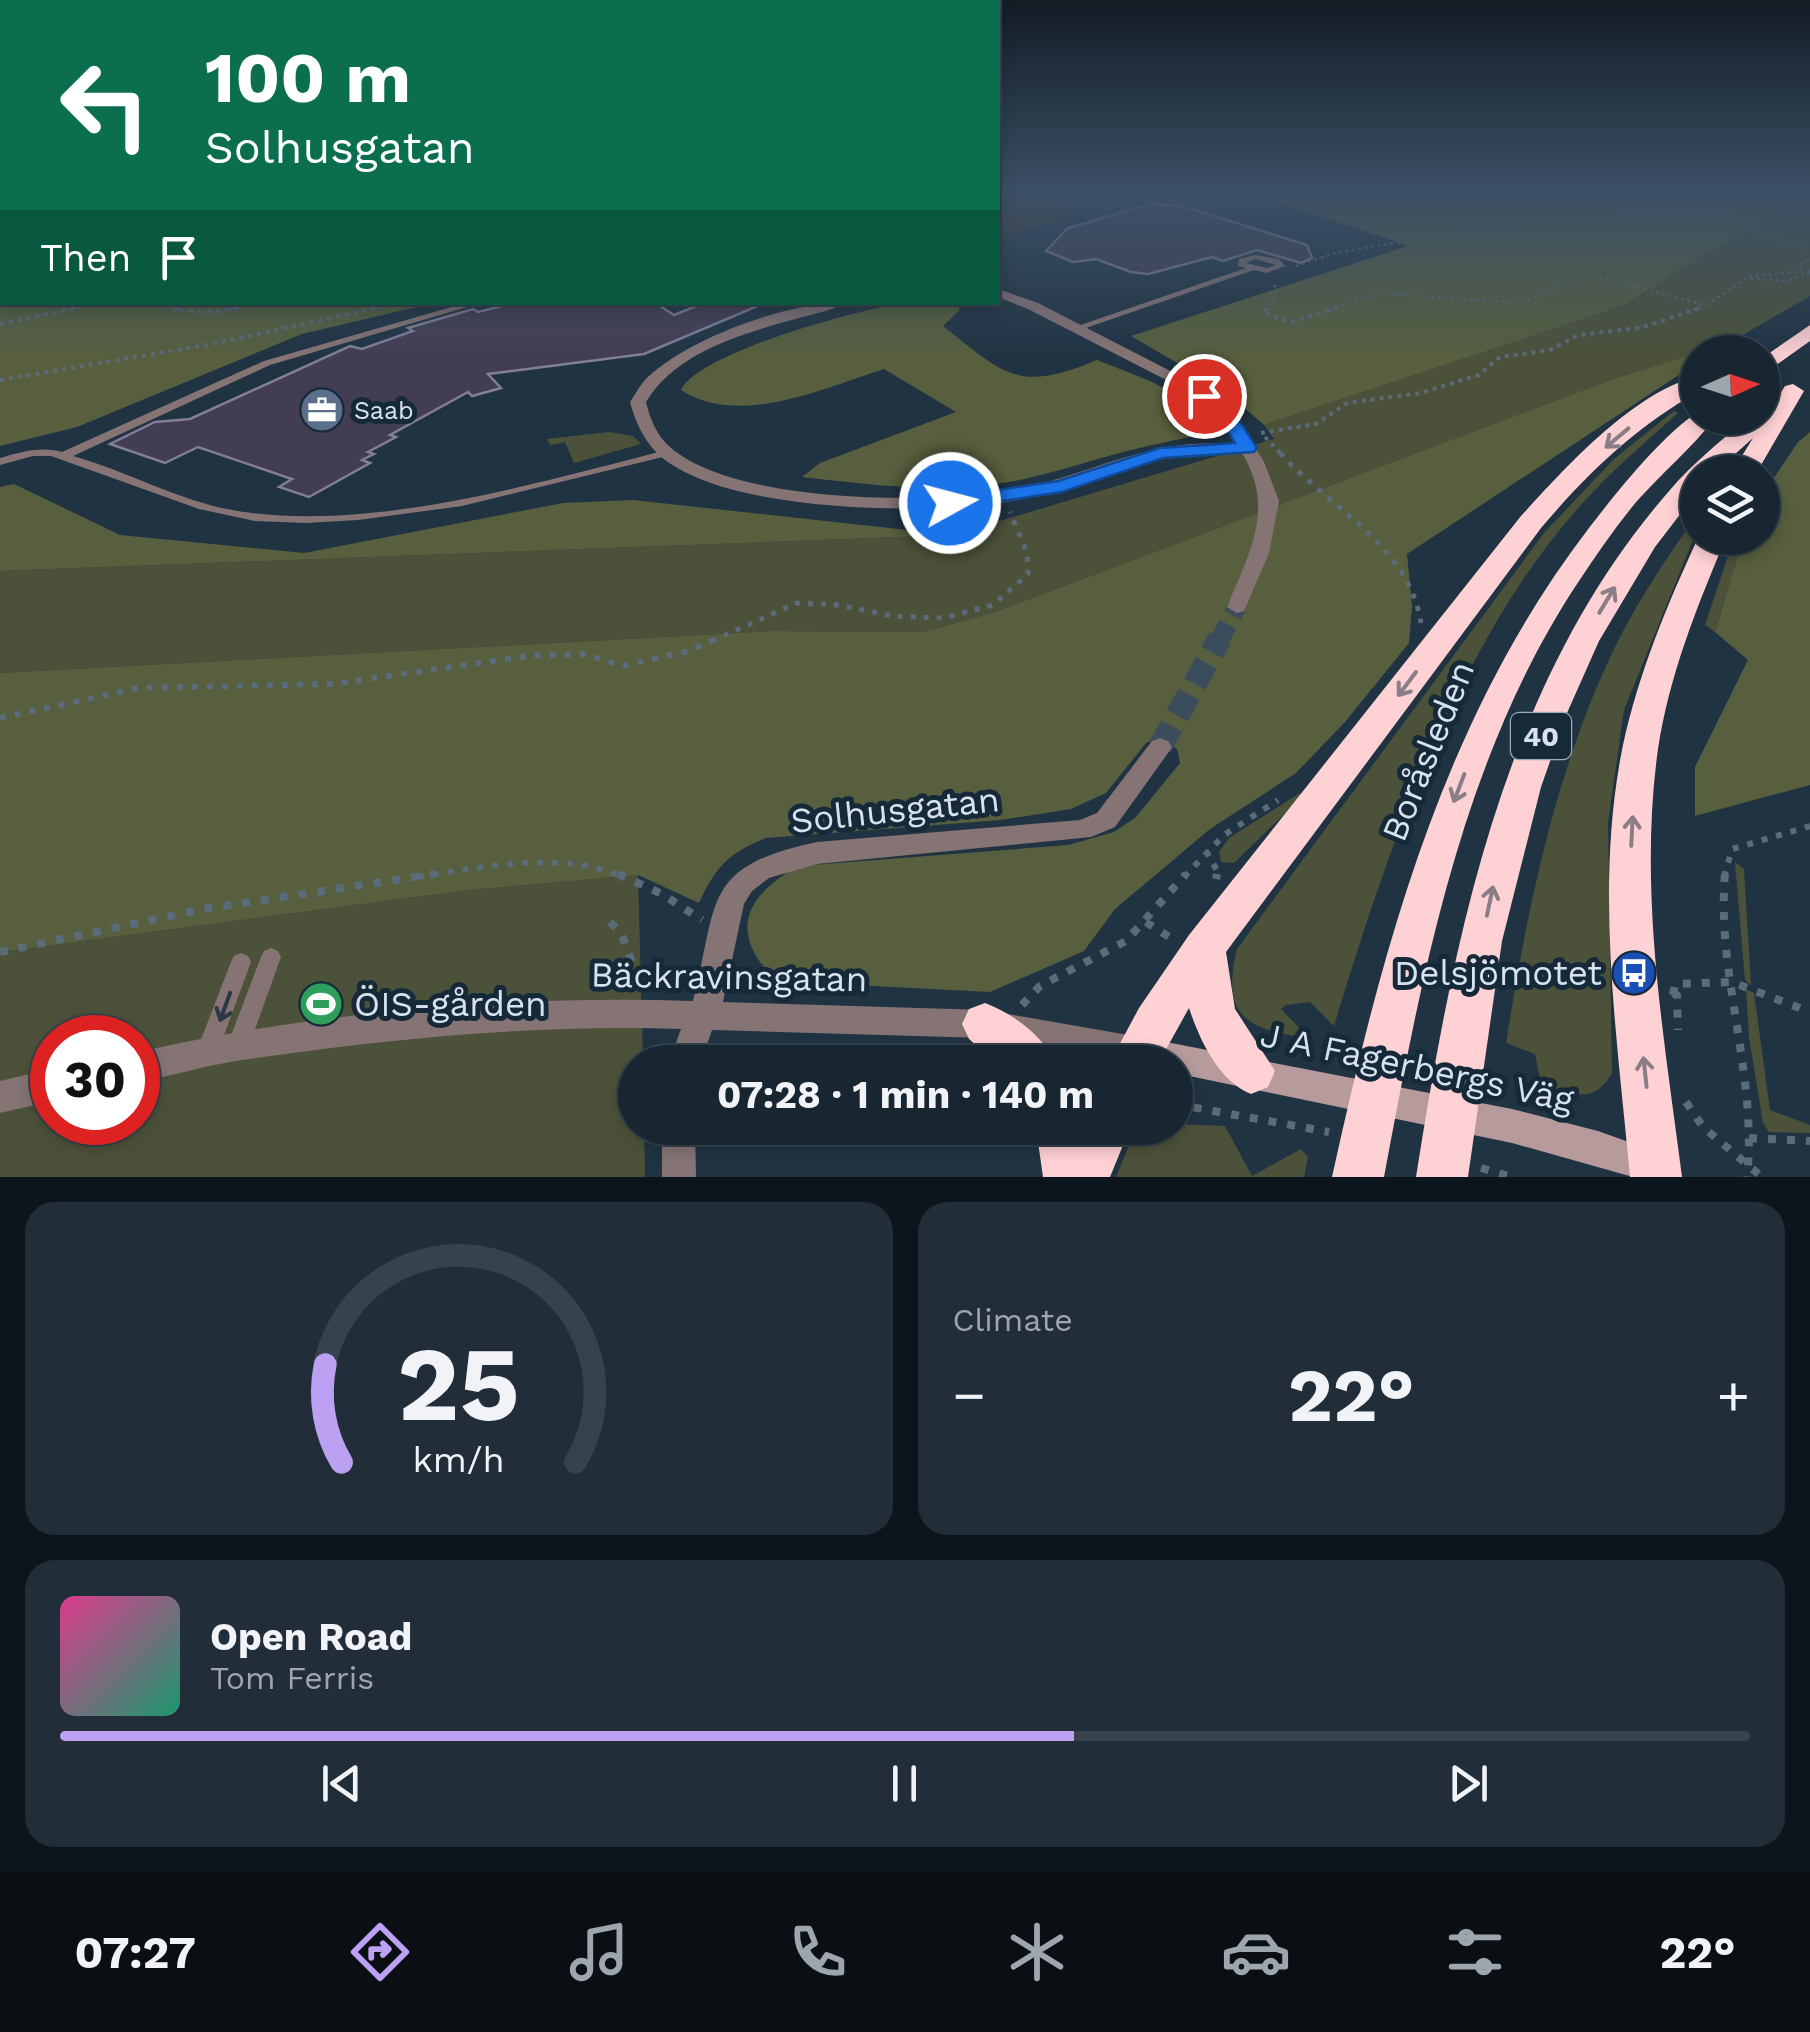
<!DOCTYPE html>
<html lang="en">
<head>
<meta charset="utf-8">
<style>
  :root { --surface:#182632; --page:#212e3a; --text:#f1f3f6; --muted:#9fa5ac; --line:#36434d; --accent:#bca0f2 }
  body { margin:0; font-family:"Work Sans",sans-serif; background:var(--page); color:var(--text); height:100vh; display:flex; flex-direction:column; font-size:38px; white-space:nowrap }
  * { box-sizing:border-box; margin:0 }
  p { font-size:32px; color:var(--muted) }
  .icon { flex:none; width:55px; height:55px; fill:none; stroke:currentColor; stroke-width:2; stroke-linecap:round; stroke-linejoin:round }
  .map { position:relative; height:1177px; overflow:hidden }
  .details { display:flex; flex-direction:column; gap:25px; padding:25px; background:#0d151c; flex:1 }
  .details>* { flex:none }
  .top-card { position:absolute; left:0px; top:0px; width:1000px; height:305px; box-shadow:0 5px 15px #0003,0 0 0 2px var(--line); background:#0b6e4f; color:#fff; overflow:hidden }
  .needle { width:65px; rotate:87deg }
  .tools { position:absolute; left:1680px; top:335px; display:grid; gap:20px }
  .tools a { display:grid; place-items:center; width:100px; height:100px; border-radius:50%; background:var(--surface); box-shadow:0 5px 15px #0003,0 0 0 2px var(--line); font-size:50px }
  .speed { position:absolute; left:30px; top:1015px; display:flex; gap:20px; font-size:50px; font-weight:700; text-align:center }
  .speed>* { display:grid; place-content:center; width:130px; height:130px; border-radius:50%; background:var(--surface); box-shadow:0 5px 15px #0003,0 0 0 2px var(--line); line-height:1 }
  .speed .limit { border:15px solid #d22; background:#fff; color:#111 }
  .pin { position:absolute; display:grid; place-items:center; width:85px; height:85px; color:#fff; margin:-42px; border:5px solid #fff; border-radius:50%; box-shadow:0 2px 10px #0007 }
  .me { position:absolute; width:110px; margin:-55px; rotate:83deg; stroke-linejoin:round; filter:drop-shadow(0 0 8px #0008) }
  .turn { display:flex; align-items:center; gap:35px; height:210px; padding:0 40px; font-size:45px }
  .turn .icon { width:130px; height:130px; stroke-width:2.5 }
  .turn b { display:block; font-size:70px; line-height:85px }
  .then { display:flex; align-items:center; height:95px; padding:0 40px; background:#0003; gap:20px; font-size:38px }
  .big { font-size:75px; font-weight:700; line-height:1.1 }
  .details .tile { flex:1; display:flex; flex-direction:column; justify-content:center; gap:15px; min-width:0; padding:0 35px; border-radius:30px; background:var(--page) }
  .details .dial { align-items:center; gap:0 }
  .dial svg { height:260px; overflow:visible; fill:none; stroke:var(--line); stroke-width:7; stroke-linecap:round; text-anchor:middle }
  .dial text { fill:var(--text); stroke:none }
  .song { display:flex; align-items:center; gap:30px }
  .cover { width:120px; height:120px; border-radius:15px; background:linear-gradient(135deg,hsl(330 70% 55%),hsl(160 70% 35%)) }
  .played { height:10px; border-radius:5px; background:linear-gradient(90deg,var(--accent) 60%,var(--line) 60%) }
  .keys { display:flex; justify-content:space-around; direction:ltr }
  .heat { display:flex; justify-content:space-between; align-items:center; font-size:55px; direction:ltr }
  .details .tiles { flex:1; display:grid; gap:25px; grid-template-columns:1fr 1fr }
  .tile:last-child { grid-column:span 2 }
  .trip { position:absolute; left:618px; top:1045px; width:575px; height:100px; border-radius:50px; background:var(--surface); box-shadow:0 5px 15px #0003,0 0 0 2px var(--line); font-weight:700; line-height:100px; text-align:center }
  .tabs { display:flex; height:160px; justify-content:space-around; align-items:center; background:#0a0f14; color:var(--muted) }
  .tabs .icon { width:70px; height:70px }
  .tabs .current { color:var(--accent) }
  .tabs b { font-size:45px; color:var(--text) }
  .map>svg:first-child { display:block }
</style>
</head>
<body>
<div class="map">
<svg width="1810" height="1177" viewBox="0 0 1810 1177">
  <rect width="100%" height="100%" fill="#203343"/>
  <path fill="#433528" d="M998,195H1047L1070,208L1059,220L998,238Z"/>
  <path fill="#4c523a" fill-rule="evenodd" d="M1788,204L1810,207V296L1727,344L1613,379L995,612L923,632L773,631L0,673V571L953,535L1274,439L1264,425L1622,306Z
    M1674,411L1678,413C1648,440 1617,466 1589,496C1460,634 1388,848 1334,1026L1310,1002L1286,1005L1281,1009L1309,1038C1249,1030 1220,1018 1237,949L1544,533L1614,459Z
    M609,432L633,436L641,444L574,463L565,442L550,445L547,439Z
    M1697,515V530L1624,710L1608,823L1612,1073C1593,1106 1573,1092 1542,1088L1535,1054L1506,1043C1526,918 1551,790 1603,673C1627,617 1662,564 1697,515Z
    M1734,538H1743L1715,632L1705,625Z
    M1300,793L1303,796L1234,863L1221,862L1219,852L1229,838Z
    M1735,862L1744,869L1751,985L1745,980Z
    M638,875L643,1062H635V1128H644L645,1177H0V952L461,891ZM52,1038H138V1122H52Z
    M1746,989L1754,993L1770,1110L1810,1125V1133L1769,1132L1763,1123L1749,1037Z
    M1175,1124L1225,1126L1252,1176L1301,1149L1308,1157L1304,1177H1116L1136,1128H1175Z"/>
  <path fill="#575f3e" d="M1258,195H1810V207L1788,204L1622,306L1264,425L1225,391L1131,336L1408,246Z
    M0,284L2,302L434,303L302,334L77,427L0,446Z
    M903,303H957L960,310L943,326C1005,375 1018,393 1097,360C1131,374 1200,395 1214,431C1184,439 1153,444 1123,452C1077,464 1035,480 987,485C926,492 863,484 802,477L820,463L956,412L884,369C824,388 739,428 681,390C698,353 860,309 903,303Z
    M1697,353V363L1407,554L1412,607L1409,643L1345,722L1296,773L1210,829L1115,909L1084,951L990,992L776,981C728,932 744,897 798,866L1068,845L1114,832L1136,817L1180,763L1177,749L1158,738L1146,743L1106,793L1071,809L1001,820L766,838C729,853 716,866 699,903L638,875L461,891L0,952V673L773,631L923,632L995,612L1613,379Z
    M1810,432V785L1695,816V767L1748,660L1715,632L1743,538H1762L1763,494L1798,442Z
    M14,484L120,535L304,553L563,503L633,500L953,535L0,571V487Z"/>
  <path fill="#423d53" stroke="#837e98" stroke-width="2.5" d="M1151,204L1182,206L1307,245L1312,258L1301,263L1257,250L1223,261L1212,257L1148,274L1131,272L1096,259L1073,262L1046,251L1068,228Z
    M518,302H654L674,315L706,302L765,303L644,354L488,374L501,388L472,396L468,392L390,435L396,437L368,452L374,454L362,460L370,463L309,497L279,487L292,479L198,447L165,463L110,444L155,422L190,419L350,346L362,349L413,331L408,328L473,309L478,312Z"/>
  <g fill="none" stroke-linecap="round" stroke-linejoin="round">
    <path stroke="#3b4d5c" stroke-width="19" stroke-dasharray="19 10" stroke-linecap="butt" d="M1219,641L1237,607"/>
    <path stroke="#3b4d5c" stroke-width="24" stroke-dasharray="24 12" stroke-linecap="butt" d="M1160,747L1220,638"/>
    <path stroke="#5a6b79" stroke-width="2.5" stroke-dasharray="2.5 4" stroke-linecap="butt" d="M1724,211L1755,231L1810,249
      M1296,266L1335,253L1531,220L1700,213L1776,195
      M1801,269L1799,265L1810,260
      M1749,276L1810,271
      M65,310L104,302
      M182,310H175L185,302
      M224,310L270,302
      M364,310L402,302
      M1265,310L1276,294L1274,283
      M1330,310L1381,293L1510,302L1534,298L1583,273L1706,305L1747,278L1786,281L1810,273
      M1693,310L1706,306"/>
    <path stroke="#5a6b79" stroke-width="4" stroke-dasharray="4 5" stroke-linecap="butt" d="M178,308L175,310L215,312L238,308
      M1267,308L1263,313L1291,322L1336,308
      M0,324L76,308
      M0,380L212,344L376,308
      M1261,433L1316,424L1347,403L1421,393L1479,375L1500,357L1550,350L1578,335L1640,328L1700,308
      M1265,437L1282,455"/>
    <path stroke="#5a6b79" stroke-width="5" stroke-dasharray="5 8" stroke-linecap="butt" d="M1280,453C1330,508 1409,546 1421,623
      M712,641L797,603L839,605L892,616L943,618L993,605L1028,574L1027,553L1010,512"/>
    <path stroke="#5a6b79" stroke-width="6" stroke-dasharray="6 9" stroke-linecap="butt" d="M0,718L138,688L332,684L528,656L584,654L623,666L689,651L718,638
      M1206,851L1218,872L1217,877
      M418,877C482,867 563,850 623,877
      M1184,877L1224,835L1278,800
      M1724,877L1732,849L1810,826"/>
    <path stroke="#5a6b79" stroke-width="8" stroke-dasharray="8 11" stroke-linecap="butt" d="M618,874L662,894L702,920
      M1725,874C1716,975 1758,1075 1747,1177
      M1216,879L1217,874
      M610,922L621,933L635,970L648,977L685,975
      M1146,922L1174,940
      M0,952L203,909L435,874
      M1673,993L1677,995L1678,1030
      M1673,995L1675,984L1732,982L1810,1012
      M1022,1005L1040,986L1126,941L1186,874
      M945,1048L961,1062
      M1686,1102L1703,1127L1762,1177
      M1175,1104L1329,1132
      M1749,1138L1810,1141
      M1481,1168L1512,1177"/>
    <path fill="#867475" fill-rule="evenodd" d="M1255,255L1279,259L1285,266L1267,273L1254,270L1080,330L1072,328L1246,268L1238,266L1239,259ZM1255,259L1276,265L1267,268L1246,263Z
      M469,302H484L270,365L73,456C127,471 177,500 232,510C368,534 535,483 667,450L671,451V455L462,506L358,520L306,523L255,521L199,509L51,456H33L0,465V458C21,452 40,446 62,452L264,361Z
      M271,948L278,951L281,957L249,1046L246,1053L238,1056L230,1053L227,1046L261,957L264,951Z
      M241,953L248,956L251,962L216,1057L208,1060L200,1057L197,1050L231,962L234,956Z"/>
    <path fill="#867475" fill-rule="evenodd" d="M998,289L1038,303L1186,379L1233,412L1264,462L1279,501L1269,553L1244,611L1237,613L1227,607C1249,553 1276,509 1242,453C1214,453 1186,452 1159,459C1107,471 1059,493 1006,502C923,515 724,513 659,455C644,441 635,421 630,402C636,393 641,383 649,376C691,337 789,302 847,302C832,311 812,314 795,319C742,334 676,352 646,402C650,419 657,436 671,448C736,503 924,504 1006,491C1061,483 1112,457 1168,447C1190,443 1213,443 1236,443L1221,418L1176,385L1028,309L998,297Z
      M1160,738L1168,741L1172,747L1168,753L1115,827L1091,837L817,864L769,878L752,891L744,904L723,1002L985,1010L1140,1037L1151,1041L1156,1052L1151,1062H1116L985,1038L712,1030L701,1062H669L681,1029C535,1024 386,1039 242,1060C207,1065 172,1076 138,1082V1052C318,1012 508,995 693,1001C719,902 700,867 817,842L1080,820L1097,813L1152,741Z
      M52,1069V1101L0,1113V1081Z
      M662,1128H695L696,1177H662Z"/>
    <path fill="#b69a9c" fill-rule="evenodd" d="M1140,1037L1512,1109L1598,1131L1654,1151L1666,1156L1671,1168L1667,1177H1633L1512,1143L1175,1073V1062H1129L1124,1052L1129,1041Z"/>
    <path fill="#fed1d4" fill-rule="evenodd" d="M1810,325V341L1762,375V358Z
      M1698,376V392C1635,427 1587,474 1541,528L1226,952L1235,1009L1275,1071L1268,1087L1251,1094C1219,1081 1200,1041 1189,1008L1159,1062H1110L1139,1008L1189,935L1521,516C1565,468 1632,393 1698,376Z
      M1793,384L1804,391L1757,472H1732L1753,438L1715,472H1698V491L1655,547L1599,641L1567,713L1541,787L1502,941L1468,1177H1416C1454,936 1504,679 1670,490C1693,463 1721,441 1747,418H1762V411L1768,413L1785,386Z
      M1698,412V418H1715C1692,448 1662,473 1637,501C1616,526 1597,554 1579,581C1462,756 1422,974 1384,1177H1332C1383,946 1443,718 1589,528C1616,493 1661,436 1698,412Z
      M1698,538H1726C1697,606 1669,676 1658,749C1638,892 1664,1036 1682,1177H1630C1617,1035 1594,886 1623,745C1639,672 1667,605 1698,538Z
      M985,1003C1012,1013 1044,1036 1054,1062H995L969,1039L962,1024L969,1009Z
      M1036,1128H1130L1110,1177H1043Z"/>
  </g>
  <defs><path id="oneway-shaft" d="M-6 0H5M1.5-3L5.5 0L1.5 3" fill="none" stroke-width="1.6" stroke-linecap="round" stroke-linejoin="round" transform="scale(2.5)"/></defs>
  <g stroke="#8a7d86">
    <use href="#oneway-shaft" transform="translate(1617 438) rotate(140)"/>
    <use href="#oneway-shaft" transform="translate(1607 600) rotate(-59)"/>
    <use href="#oneway-shaft" transform="translate(1407 684) rotate(127)"/>
    <use href="#oneway-shaft" transform="translate(1459 788) rotate(111)"/>
    <use href="#oneway-shaft" transform="translate(1632 831) rotate(-87)"/>
    <use href="#oneway-shaft" transform="translate(1490 901) rotate(-78)"/>
    <use href="#oneway-shaft" transform="translate(1645 1072) rotate(-96)"/>
  </g>
  <use stroke="#2c3845" href="#oneway-shaft" transform="translate(225 1007) rotate(110)"/>
  <linearGradient id="sky" x2="0" y2="1"><stop stop-color="#121c25"/><stop offset="0.54" stop-color="#3c5066"/><stop offset="1" stop-color="#3c5066" stop-opacity="0"/></linearGradient>
  <rect width="1810" height="360" fill="url(#sky)"/>
  <path fill="#1a73e8" stroke="#114b97" stroke-width="2.5" d="M1204,391L1233,411L1257,448L1254,452L1163,458L1062,492L950,509L940,503L950,497L1058,481L1160,448L1235,443L1220,418L1195,396Z"/>
  <defs>
    <symbol id="office-disc" viewBox="-11 -11 22 22"><circle r="9.5" fill="#5c6f8a" stroke="#162939"/><path d="M-6-3h4V-5.5h4V-3h4V5H-6ZM-1-4.5V-3h2v-1.5ZM-6 0V1H6V0Z" fill="#fff"/></symbol>
    <symbol id="bus-disc" viewBox="-11 -11 22 22"><circle r="9.5" fill="#1a4fb4" stroke="#162939"/><path d="M-5-6H5V4H4V6H2V4H-2V6H-4V4H-5ZM-3.5-4V0h7V-4ZM-3.5 1.2v1.5H-2V1.2ZM2 1.2v1.5H3.5V1.2Z" fill="#fff"/></symbol>
    <symbol id="stadium-disc" viewBox="-11 -11 22 22"><circle r="9.5" fill="#2e9e5b" stroke="#162939"/><path d="M0-5a6.5 5 0 1 0 0 10a6.5 5 0 1 0 0-10ZM-3.5-1.8h7v3.6h-7Z" fill="#fff"/></symbol>
  </defs>
  <g fill-rule="evenodd">
    <use href="#office-disc" x="297" y="385" width="50" height="50"/>
    <use href="#bus-disc" x="1609" y="948" width="50" height="50"/>
    <use href="#stadium-disc" x="296" y="979" width="50" height="50"/>
  </g>
  <g text-anchor="middle" dominant-baseline="central" stroke-width="10" stroke-linejoin="round" paint-order="stroke">
    <g font-size="25" fill="#d7e2ed" stroke="#162939" text-anchor="start">
      <text x="354" y="410">Saab</text>
    </g>
    <rect fill="#162939" stroke="#9daab7" stroke-width="2.5" x="1511" y="713" width="60" height="46" rx="8"/>
    <g font-size="28" font-weight="bold" fill="#d7e2ed">
      <text x="1541" y="736">40</text>
    </g>
    <g font-size="35" fill="#d7e2ed" stroke="#162939">
      <text transform="translate(1428 751) rotate(-68)">Boråsleden</text>
      <text transform="translate(895 810) rotate(-6)">Solhusgatan</text>
      <text transform="translate(729 977) rotate(1)">Bäckravinsgatan</text>
      <text transform="translate(1417 1067) rotate(12)">J A Fagerbergs Väg</text>
    </g>
    <g font-size="35" fill="#d7e2ed" stroke="#162939" text-anchor="end">
      <text x="1602" y="973">Delsjömotet</text>
      <text x="354" y="1004" text-anchor="start">ÖIS-gården</text>
    </g>
  </g>
</svg>
<div class="tools">
<a><svg class="needle" viewBox="-14 -14 28 28"><path d="M0-13l5 13h-10z" fill="#e53935"/><path d="M0 13l5-13h-10z" fill="#9fa5ac"/></svg></a>
<a><svg class="icon" aria-label="layers" viewBox="0 0 24 24"><path d="M12 4l9 5-9 5-9-5zM3 14l9 5 9-5"/></svg></a>
</div>
<div class="speed"><div class="limit">30</div></div>
<div class="pin" style="left:1204px;top:396px;background:#d93025"><svg class="icon" aria-label="arrive" viewBox="0 0 24 24"><path d="M6 21V4h12l-3 4 3 4H6"/></svg></div>
<svg class="me" style="left:950px;top:503px" viewBox="-20 -20 40 40"><circle r="17" fill="#1a73e8" stroke="#fff" stroke-width="3"/><path d="M0-11L8 9 0 5-8 9z" fill="#fff"/></svg>
<div class="trip">07:28 · 1 min · 140 m</div>
<div class="top-card">
<div class="turn"><svg class="icon" aria-label="left" viewBox="0 0 24 24"><path d="M17 20v-9H6M10 6l-5 5 5 5"/></svg><div><b>100 m</b>Solhusgatan</div></div>
<div class="then">Then<svg class="icon" aria-label="arrive" viewBox="0 0 24 24"><path d="M6 21V4h12l-3 4 3 4H6"/></svg></div>
</div>
</div>
<section class="details">
<div class="tiles">
<div class="tile dial"><svg viewBox="0 0 100 80">
<path d="M14 69A42 42 0 1 1 86 69"/>
<path d="M14 69A42 42 0 0 1 9 39" stroke="#bca0f2"/>
<text x="50" y="56" font-size="32" font-weight="700">25</text>
<text x="50" y="72" font-size="11">km/h</text>
</svg></div>
<div class="tile"><p>Climate</p>
<div class="heat"><a>−</a><b class="big">22°</b><a>+</a></div>
</div>
<div class="tile">
<div class="song"><i class="cover"></i><div><b>Open Road</b><p>Tom Ferris</p></div></div>
<div class="played"></div>
<div class="keys"><svg class="icon" aria-label="previous" viewBox="0 0 24 24"><path d="M18 5L8 12l10 7zM5 5v14"/></svg><svg class="icon" aria-label="pause" viewBox="0 0 24 24"><path d="M8 5v14M16 5v14"/></svg><svg class="icon" aria-label="next" viewBox="0 0 24 24"><path d="M6 5l10 7-10 7zM19 5v14"/></svg></div>
</div>
</div>
</section>
<nav class="tabs">
<b>07:27</b>
<svg class="icon current" aria-label="directions" viewBox="0 0 24 24"><path d="M12 3l9 9-9 9-9-9zM9 14v-3h6M13 9l2 2-2 2"/></svg>
<svg class="icon" aria-label="music" viewBox="0 0 24 24"><path d="M9 18V5l10-2v13"/><circle cx="6" cy="18" r="3"/><circle cx="16" cy="16" r="3"/></svg>
<svg class="icon" aria-label="phone" viewBox="0 0 24 24"><path d="M5 4h4l2 5-3 2q2 4 5 5l2-3 5 2v4C11 20 4 13 5 4z"/></svg>
<svg class="icon" aria-label="climate" viewBox="0 0 24 24"><path d="M12 3v18M4 7l16 10M4 17L20 7"/></svg>
<svg class="icon" aria-label="car" viewBox="0 0 24 24"><path d="M5 17H2v-5l4-1 3-4h7l3 4 3 1v5h-3M9 17h6M6 11h13"/><circle cx="7" cy="17" r="2"/><circle cx="17" cy="17" r="2"/></svg>
<svg class="icon" aria-label="filters" viewBox="0 0 24 24"><path d="M4 7h16M4 17h16"/><circle cx="9" cy="7" r="2"/><circle cx="15" cy="17" r="2"/></svg>
<b>22°</b>
</nav>
</body>
</html>
